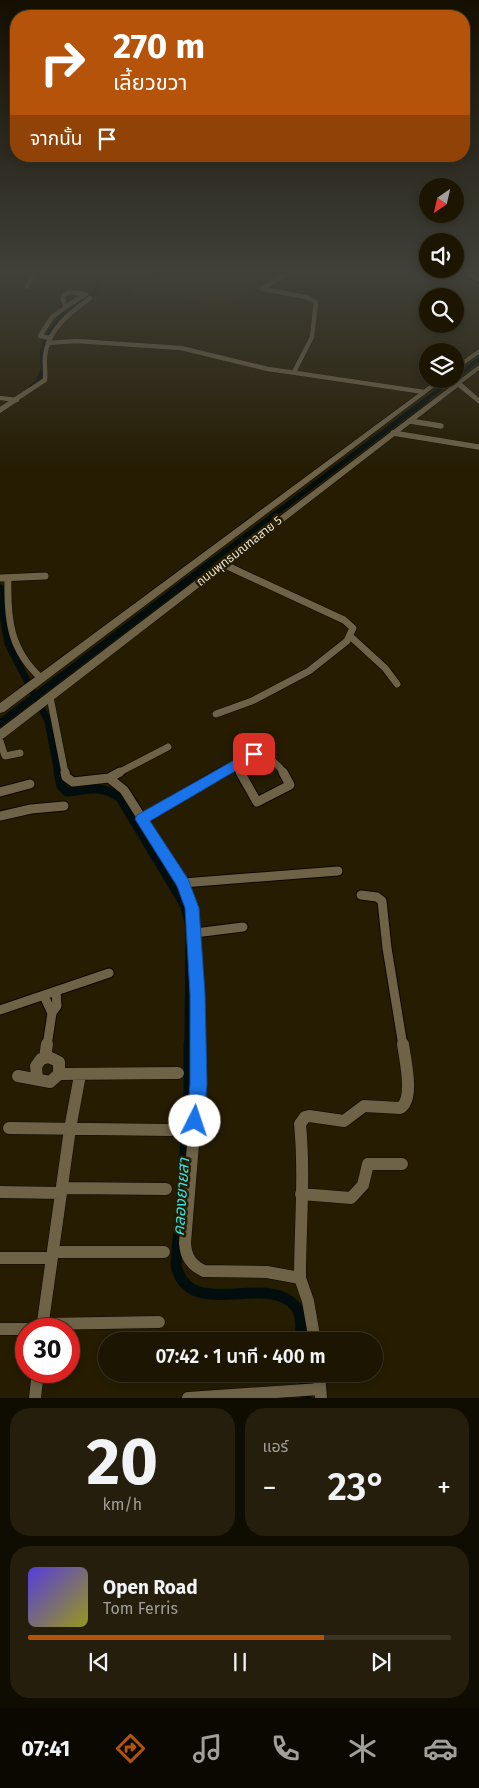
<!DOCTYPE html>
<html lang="th">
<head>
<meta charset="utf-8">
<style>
  :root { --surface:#1c1502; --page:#251e0c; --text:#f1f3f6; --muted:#a09f99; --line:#3a3424; --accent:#b45309 }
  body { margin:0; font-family:"Fira Sans","Noto Sans Thai",sans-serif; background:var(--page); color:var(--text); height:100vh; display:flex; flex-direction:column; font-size:19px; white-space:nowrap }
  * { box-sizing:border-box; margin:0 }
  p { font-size:16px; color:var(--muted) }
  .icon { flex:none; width:28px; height:28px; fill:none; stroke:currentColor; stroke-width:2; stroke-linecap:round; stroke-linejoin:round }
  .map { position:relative; height:1398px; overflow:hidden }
  .details { display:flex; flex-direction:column; gap:10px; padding:10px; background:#0f0c01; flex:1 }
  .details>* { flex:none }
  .top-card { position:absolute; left:10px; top:10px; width:460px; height:152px; border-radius:20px; box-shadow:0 2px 8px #0003,0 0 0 1px var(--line); background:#b45309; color:#fff; overflow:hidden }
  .needle { width:32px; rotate:214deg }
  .controls { position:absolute; left:419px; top:178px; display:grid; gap:10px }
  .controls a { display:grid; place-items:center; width:45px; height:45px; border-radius:50%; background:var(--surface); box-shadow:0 2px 8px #0003,0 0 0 1px var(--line); font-size:25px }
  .speed { position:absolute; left:15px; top:1318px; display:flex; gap:10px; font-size:25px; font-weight:700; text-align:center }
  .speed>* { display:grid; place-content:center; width:65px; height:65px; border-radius:50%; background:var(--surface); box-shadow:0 2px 8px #0003,0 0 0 1px var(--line); line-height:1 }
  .speed .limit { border:8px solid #d22; background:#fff; color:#111 }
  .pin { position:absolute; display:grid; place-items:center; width:42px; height:42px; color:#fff; margin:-21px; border-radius:10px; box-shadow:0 2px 8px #0006 }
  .me { position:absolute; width:55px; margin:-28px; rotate:4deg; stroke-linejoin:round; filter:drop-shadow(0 0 4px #0008) }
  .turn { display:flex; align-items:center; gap:18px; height:105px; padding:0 20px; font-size:22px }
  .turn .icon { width:65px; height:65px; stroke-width:2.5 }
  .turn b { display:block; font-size:35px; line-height:42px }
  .then { display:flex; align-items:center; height:48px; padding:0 20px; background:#0003; gap:10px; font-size:19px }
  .big { font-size:38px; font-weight:600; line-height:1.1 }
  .details .tile { flex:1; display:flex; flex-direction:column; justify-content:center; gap:8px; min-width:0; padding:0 18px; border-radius:20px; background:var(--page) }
  .details .dial { align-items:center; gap:0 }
  .dial b { font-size:65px; line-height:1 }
  .song { display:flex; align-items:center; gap:15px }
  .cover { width:60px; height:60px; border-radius:8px; background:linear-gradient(135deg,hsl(250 70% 55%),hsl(60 70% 35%)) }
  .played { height:5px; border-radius:2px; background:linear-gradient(90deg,var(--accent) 70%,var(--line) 70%) }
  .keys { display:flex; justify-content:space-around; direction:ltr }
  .heat { display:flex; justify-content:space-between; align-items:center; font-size:28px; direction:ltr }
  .details .tiles { flex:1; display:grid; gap:10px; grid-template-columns:1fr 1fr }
  .tile:last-child { grid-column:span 2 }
  .trip { position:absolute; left:98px; top:1332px; width:285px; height:50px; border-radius:25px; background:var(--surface); box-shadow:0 2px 8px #0003,0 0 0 1px var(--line); font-weight:600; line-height:50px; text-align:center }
  .dock { display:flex; height:80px; justify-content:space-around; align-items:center; background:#0b0801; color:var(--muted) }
  .dock .icon { width:35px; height:35px }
  .dock .on { color:var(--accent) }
  .dock b { font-size:22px; color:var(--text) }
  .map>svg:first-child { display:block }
</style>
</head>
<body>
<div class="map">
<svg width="479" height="1398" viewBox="0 0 479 1398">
  <rect width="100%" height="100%" fill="#251c02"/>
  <path fill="#312501" d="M162,275H282V277L227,306L202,301L130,293L137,287Z"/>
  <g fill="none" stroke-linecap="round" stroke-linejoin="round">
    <path stroke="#020e0e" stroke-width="4" d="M461,275L479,282
      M455,378L479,359
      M30,388L39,380L43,368L42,351L47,336L65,311L95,292L102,275
      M424,401L453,379"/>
    <path stroke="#020e0e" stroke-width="5" d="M210,563L426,400"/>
    <path stroke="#020e0e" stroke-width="7" d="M0,588L4,591L3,616L8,644L48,721L58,773
      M0,723L212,562"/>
    <path stroke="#020e0e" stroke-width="9" d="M58,772L61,786L67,792C89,790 101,784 120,798L185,906L190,927L189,1046"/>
    <path stroke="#020e0e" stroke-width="11" d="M189,1044V1103L176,1265C188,1323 268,1271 296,1307C302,1315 301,1331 301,1341
      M304,1374L306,1398"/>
    <defs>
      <path id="street-far4" d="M284,275L262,289L306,297L316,302L312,337L295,370L296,373L424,392
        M469,275L479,279
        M27,287L32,275
        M50,338L40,336L52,317L66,307L63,299L64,295L69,292L86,294L67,306
        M48,343L76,341L181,348L268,369L296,373
        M0,398L17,400
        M13,401L45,380C46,372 44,364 45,356C48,329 70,313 90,298"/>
      <path id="street-far3" d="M0,410L15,400
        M410,421L441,426
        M393,433L479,447"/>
      <path id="street-far2" d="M0,578L45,576
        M8,579C7,619 10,650 41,678
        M350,636L385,668L397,684
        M50,697L65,773
        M216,714L252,701L309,671L347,641L353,628L344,620L223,564
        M0,741L5,756L20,753
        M236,765L241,773
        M118,773L168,747
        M220,773L253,754C267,754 276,762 284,773"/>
      <path id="street-far1" d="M65,772L66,777L73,782L109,778L124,790L183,883L192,908L197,994L198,1046
        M240,772L257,802L290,785L283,772
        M109,778L120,772
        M0,792L30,784
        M0,816L31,809L64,806
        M142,819L222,772
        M183,883L338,871
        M361,895L377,897L382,901L387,948L403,1046
        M195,933L243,927
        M44,996L52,1013
        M0,1010L109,973
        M47,1046L52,1013L57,1006L56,991"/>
      <path id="street" d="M198,1044V1083L185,1243C186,1257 191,1265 204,1271L267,1272L300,1278L308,1301L315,1341
        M45,1057L47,1044
        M59,1074L178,1073
        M18,1076L50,1082L59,1074V1062L49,1057L41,1059L36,1066L37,1078
        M9,1128L171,1130
        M62,1188L166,1189
        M0,1192L61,1193
        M301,1194L351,1198L363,1185L368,1164H402
        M53,1252H164
        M0,1258H52
        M300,1278C300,1227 305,1175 300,1124L305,1117L309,1116L344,1121L364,1106L400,1108C415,1100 405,1059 403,1044
        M43,1324L159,1322
        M0,1329H26
        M42,1329L70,1129L80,1075
        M319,1374L321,1398
        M35,1398L38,1371
        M188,1398L320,1389"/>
      <path id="secondary" d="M479,349V354L455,371V366Z
        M479,365V370L462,383L479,398V404L458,387L4,738L0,739V729Z
        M438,379H445L4,712L0,713V703Z"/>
    </defs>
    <use href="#street-far4" stroke="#0e0600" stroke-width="5"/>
    <use href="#street-far3" stroke="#0e0600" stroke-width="6"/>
    <use href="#street-far2" stroke="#0e0600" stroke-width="8"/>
    <use href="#street-far1" stroke="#0e0600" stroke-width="11"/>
    <use href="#street" stroke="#0e0600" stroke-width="13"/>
    <use href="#secondary" stroke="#0e0600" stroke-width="1"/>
    <use href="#street-far4" stroke="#6e6347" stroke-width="4.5"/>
    <use href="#street-far3" stroke="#6e6347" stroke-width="5.5"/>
    <use href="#street-far2" stroke="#6e6347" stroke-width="7"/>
    <use href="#street-far1" stroke="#6e6347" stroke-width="9"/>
    <use href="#street" stroke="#6e6347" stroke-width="12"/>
    <use href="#secondary" fill="#6e6347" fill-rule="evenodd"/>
  </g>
  <linearGradient id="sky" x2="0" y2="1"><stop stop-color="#140f01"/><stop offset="0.58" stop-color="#404039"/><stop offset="1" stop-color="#404039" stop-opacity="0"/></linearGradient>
  <rect width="479" height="471" fill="url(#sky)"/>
  <path fill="#1a73e8" stroke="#114b97" d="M254,749L259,751L260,754L259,757L150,821L188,879L199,908L205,994L207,1083L204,1121L201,1127L195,1129L189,1127L187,1121L190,1083V994L185,908L177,886L135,819L137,815Z"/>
  <g text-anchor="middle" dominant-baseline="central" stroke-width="5" stroke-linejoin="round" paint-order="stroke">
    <g font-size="12" fill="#ebe5d6" stroke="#251c02">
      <text transform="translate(239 551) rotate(-38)">ถนนพุทธมณฑลสาย 5</text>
    </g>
    <g font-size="16" font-style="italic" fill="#36e0e3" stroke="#251c02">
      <text transform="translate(181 1197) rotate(-86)">คลองยายสา</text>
    </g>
  </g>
</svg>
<div class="controls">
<a><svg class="needle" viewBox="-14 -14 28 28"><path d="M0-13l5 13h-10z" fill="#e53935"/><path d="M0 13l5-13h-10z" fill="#a09f99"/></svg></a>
<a><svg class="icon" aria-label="sound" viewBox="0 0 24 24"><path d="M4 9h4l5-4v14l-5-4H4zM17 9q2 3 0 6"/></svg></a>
<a><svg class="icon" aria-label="search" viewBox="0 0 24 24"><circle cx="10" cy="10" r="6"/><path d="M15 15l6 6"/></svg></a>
<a><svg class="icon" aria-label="layers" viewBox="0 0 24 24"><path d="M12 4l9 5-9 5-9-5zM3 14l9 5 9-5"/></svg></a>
</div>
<div class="speed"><div class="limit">30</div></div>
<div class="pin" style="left:254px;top:754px;background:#d93025"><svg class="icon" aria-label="arrive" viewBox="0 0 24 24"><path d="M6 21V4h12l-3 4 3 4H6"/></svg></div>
<svg class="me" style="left:195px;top:1121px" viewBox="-20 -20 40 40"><circle r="19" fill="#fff"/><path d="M0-13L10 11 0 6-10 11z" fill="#1a73e8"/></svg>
<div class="trip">07:42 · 1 นาที · 400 m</div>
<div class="top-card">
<div class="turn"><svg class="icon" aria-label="right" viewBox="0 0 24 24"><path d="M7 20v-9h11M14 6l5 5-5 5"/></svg><div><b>270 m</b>เลี้ยวขวา</div></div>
<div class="then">จากนั้น<svg class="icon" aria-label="arrive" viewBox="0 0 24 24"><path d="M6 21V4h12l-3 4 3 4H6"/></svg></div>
</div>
</div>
<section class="details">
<div class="tiles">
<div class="tile dial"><b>20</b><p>km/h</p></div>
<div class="tile"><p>แอร์</p>
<div class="heat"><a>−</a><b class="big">23°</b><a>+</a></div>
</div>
<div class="tile">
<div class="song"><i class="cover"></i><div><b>Open Road</b><p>Tom Ferris</p></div></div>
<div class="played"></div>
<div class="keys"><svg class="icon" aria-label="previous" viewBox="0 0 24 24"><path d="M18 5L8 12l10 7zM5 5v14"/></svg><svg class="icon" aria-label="pause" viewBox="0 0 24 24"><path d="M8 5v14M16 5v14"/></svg><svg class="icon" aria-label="next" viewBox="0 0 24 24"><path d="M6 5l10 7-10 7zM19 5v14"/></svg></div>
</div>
</div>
</section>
<nav class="dock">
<b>07:41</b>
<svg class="icon on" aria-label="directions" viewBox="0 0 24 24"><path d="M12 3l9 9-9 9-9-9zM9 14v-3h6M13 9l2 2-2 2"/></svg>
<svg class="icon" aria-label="music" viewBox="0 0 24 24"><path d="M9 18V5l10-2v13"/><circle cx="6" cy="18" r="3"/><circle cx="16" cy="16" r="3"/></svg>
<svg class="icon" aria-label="phone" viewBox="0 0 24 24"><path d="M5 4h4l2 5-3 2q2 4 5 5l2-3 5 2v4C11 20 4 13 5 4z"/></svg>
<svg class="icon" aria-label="climate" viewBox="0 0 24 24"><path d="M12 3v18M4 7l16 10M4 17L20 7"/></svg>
<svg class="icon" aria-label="car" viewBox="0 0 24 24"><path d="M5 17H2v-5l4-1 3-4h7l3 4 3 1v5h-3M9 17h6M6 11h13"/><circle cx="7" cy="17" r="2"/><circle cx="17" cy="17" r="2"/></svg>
</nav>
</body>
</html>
